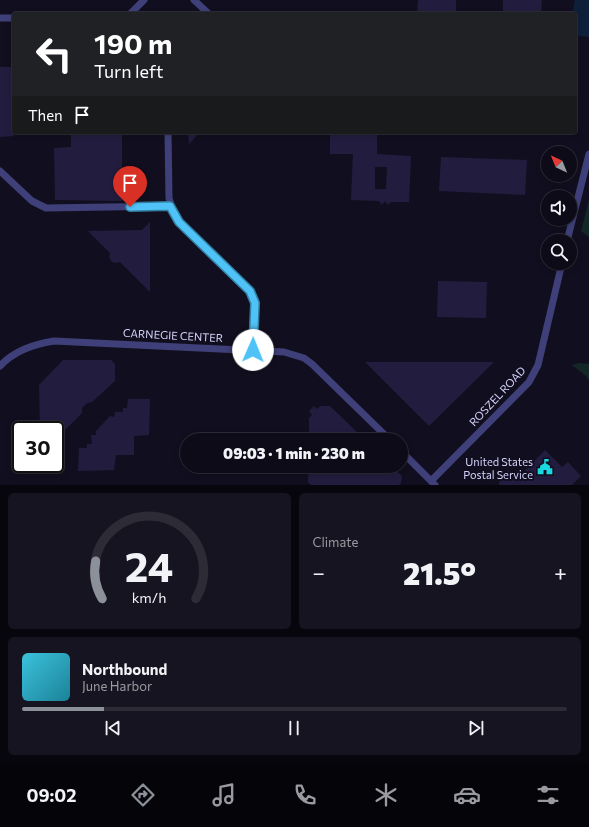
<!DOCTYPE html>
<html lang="en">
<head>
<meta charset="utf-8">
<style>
  :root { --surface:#0d0b17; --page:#161420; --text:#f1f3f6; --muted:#9a9ba1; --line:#2d2b36; --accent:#8c9099 }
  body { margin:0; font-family:Commissioner,sans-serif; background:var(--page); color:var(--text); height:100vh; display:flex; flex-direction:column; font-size:15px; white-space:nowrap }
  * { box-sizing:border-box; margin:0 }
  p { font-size:13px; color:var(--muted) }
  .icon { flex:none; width:22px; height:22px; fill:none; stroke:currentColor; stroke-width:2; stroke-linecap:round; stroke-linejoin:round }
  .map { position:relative; height:485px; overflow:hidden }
  .sheet { display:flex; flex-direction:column; gap:8px; padding:8px; background:#07060d; flex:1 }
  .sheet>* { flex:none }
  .hud { position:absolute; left:12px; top:12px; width:565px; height:122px; border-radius:4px; box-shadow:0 2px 6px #0003,0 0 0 1px var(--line); background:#202124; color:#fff; overflow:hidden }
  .needle { width:26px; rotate:317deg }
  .controls { position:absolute; left:541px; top:146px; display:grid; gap:8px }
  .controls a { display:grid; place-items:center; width:36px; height:36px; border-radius:50%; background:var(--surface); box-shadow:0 2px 6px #0003,0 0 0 1px var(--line); font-size:20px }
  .speed { position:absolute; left:12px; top:421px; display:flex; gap:8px; font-size:20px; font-weight:700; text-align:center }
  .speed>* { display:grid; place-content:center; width:52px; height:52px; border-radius:50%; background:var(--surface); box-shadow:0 2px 6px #0003,0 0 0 1px var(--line); line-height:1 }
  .speed .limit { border:2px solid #111; border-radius:6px; background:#fff; color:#111 }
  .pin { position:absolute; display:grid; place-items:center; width:34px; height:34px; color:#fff; margin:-41px -17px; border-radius:50% 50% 50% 0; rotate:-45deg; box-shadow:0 0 4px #0007 }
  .pin .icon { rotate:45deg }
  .me { position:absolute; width:44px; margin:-22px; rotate:1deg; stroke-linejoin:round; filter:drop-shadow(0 0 3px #0008) }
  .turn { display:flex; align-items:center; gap:14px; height:84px; padding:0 16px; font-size:18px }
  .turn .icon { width:52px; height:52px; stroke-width:2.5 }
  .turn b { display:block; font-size:28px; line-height:34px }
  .then { display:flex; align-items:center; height:38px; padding:0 16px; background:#0003; gap:8px; font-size:15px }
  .big { font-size:30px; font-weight:800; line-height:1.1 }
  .sheet .widget { flex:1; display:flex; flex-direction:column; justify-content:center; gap:6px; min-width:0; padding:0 14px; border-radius:6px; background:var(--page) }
  .sheet .dial { align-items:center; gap:0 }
  .dial svg { height:104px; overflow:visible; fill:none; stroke:var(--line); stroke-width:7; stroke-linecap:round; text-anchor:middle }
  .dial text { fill:var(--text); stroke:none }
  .song { display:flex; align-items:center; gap:12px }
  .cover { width:48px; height:48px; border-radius:6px; background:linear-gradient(135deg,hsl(190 70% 55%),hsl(190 70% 35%)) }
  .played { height:4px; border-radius:2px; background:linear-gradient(90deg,var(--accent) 15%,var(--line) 15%) }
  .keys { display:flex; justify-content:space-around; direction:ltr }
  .heat { display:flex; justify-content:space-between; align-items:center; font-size:22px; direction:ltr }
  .sheet .tiles { flex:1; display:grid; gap:8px; grid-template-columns:1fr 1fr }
  .widget:last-child { grid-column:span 2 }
  .trip { position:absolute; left:180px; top:433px; width:228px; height:40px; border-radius:20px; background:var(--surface); box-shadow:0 2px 6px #0003,0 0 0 1px var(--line); font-weight:800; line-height:40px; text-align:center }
  .menu { display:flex; height:64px; justify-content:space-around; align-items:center; background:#050409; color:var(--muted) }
  .menu .icon { width:28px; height:28px }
  .menu .active { color:var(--accent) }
  .menu b { font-size:18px; color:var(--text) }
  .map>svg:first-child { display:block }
</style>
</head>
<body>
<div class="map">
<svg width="589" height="485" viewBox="0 0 589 485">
  <rect width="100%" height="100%" fill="#110f1f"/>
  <path fill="#132826" d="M589,200V237L581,231Z
    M579,363L589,364V380L586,376L572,365Z"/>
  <path fill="#0e2039" d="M575,0H589V37L580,36L575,34V14H572Z"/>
  <path fill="#221d3e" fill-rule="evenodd" d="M418,0H456V14H417Z
    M503,0H542L541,14H503Z
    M0,67H14V136L0,137Z
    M71,132H122V201L55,200L54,148L71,147Z
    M188,132H200L189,144Z
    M330,132H377V154L411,156L409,202H391L388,205L385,201L382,205L379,201L351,200L353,154H330ZM375,167H387L386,189H375Z
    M441,157L527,160L525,195L439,191Z
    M150,222V292L120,262L116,263L112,262L109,257L110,253L88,231L142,230Z
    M438,281L487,282L486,318L437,317Z
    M63,360H111L115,364V381L92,402L87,403L82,408V413L59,436H55V430H40L39,385Z
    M365,362H494L429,426Z
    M128,399H150L149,435L134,436V455H116L114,470L78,471L79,448H87V444H92L91,435H96V431L110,416L114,417L115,412H123V408H127Z
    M314,406L317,409L321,406H330L365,440H309V418L312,415L309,411Z
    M545,450L562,467L568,462L581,476L572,485H499L500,478L508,470L517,479Z
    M309,466H391L402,476L401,483L399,485H311L308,482Z"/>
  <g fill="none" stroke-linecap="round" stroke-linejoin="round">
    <path stroke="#3f4079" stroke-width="7" d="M194,0L209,14
      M130,14L144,0
      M0,18H14
      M168,132L169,198L174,215L179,221L250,291L255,303L253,350
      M0,171L32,201L46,208L171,206
      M567,241L589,154
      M0,366C14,351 34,344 54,341L284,352L304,358L312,364L390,440
      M401,451L435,485
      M431,481L529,382L538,365L562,263"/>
  </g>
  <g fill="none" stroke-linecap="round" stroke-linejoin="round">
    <defs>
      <path id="route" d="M130,207L170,206L179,222L250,291L255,303L253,350"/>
    </defs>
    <use href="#route" stroke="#337fa1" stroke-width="10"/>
    <use href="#route" stroke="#4fc3f7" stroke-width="7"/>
  </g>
  <defs>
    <symbol id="civic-bare" viewBox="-9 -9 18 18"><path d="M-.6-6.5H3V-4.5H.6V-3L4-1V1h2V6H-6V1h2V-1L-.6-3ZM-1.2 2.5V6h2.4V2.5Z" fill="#19d8e0" stroke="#110f1f" stroke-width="2.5" paint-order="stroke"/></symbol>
  </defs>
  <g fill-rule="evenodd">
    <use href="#civic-bare" x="534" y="456" width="22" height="22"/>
  </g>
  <g text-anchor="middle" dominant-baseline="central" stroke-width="4" stroke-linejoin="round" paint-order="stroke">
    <g font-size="11" fill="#d4d2fa" stroke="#110f1f">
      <text transform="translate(173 335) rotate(3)">CARNEGIE CENTER</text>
      <text transform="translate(497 396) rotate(-47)">ROSZEL ROAD</text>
    </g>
    <g font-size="11" fill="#d4d2fa" stroke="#110f1f" text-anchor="end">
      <text x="533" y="461">United States<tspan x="533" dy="13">Postal Service</tspan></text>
    </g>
  </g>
</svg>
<div class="controls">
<a><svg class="needle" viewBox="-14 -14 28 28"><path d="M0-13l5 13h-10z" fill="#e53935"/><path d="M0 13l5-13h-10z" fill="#9a9ba1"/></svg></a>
<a><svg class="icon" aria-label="sound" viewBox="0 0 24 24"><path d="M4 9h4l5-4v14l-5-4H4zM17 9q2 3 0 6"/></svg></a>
<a><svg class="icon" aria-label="search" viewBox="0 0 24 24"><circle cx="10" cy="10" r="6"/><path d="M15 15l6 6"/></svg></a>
</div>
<div class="speed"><div class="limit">30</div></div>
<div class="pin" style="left:130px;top:207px;background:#d93025"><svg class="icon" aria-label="arrive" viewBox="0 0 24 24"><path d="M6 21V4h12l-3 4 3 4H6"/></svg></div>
<svg class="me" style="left:253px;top:350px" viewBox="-20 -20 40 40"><circle r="19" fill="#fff"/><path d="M0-13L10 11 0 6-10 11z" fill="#4fc3f7"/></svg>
<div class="trip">09:03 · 1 min · 230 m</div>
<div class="hud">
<div class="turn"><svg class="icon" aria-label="left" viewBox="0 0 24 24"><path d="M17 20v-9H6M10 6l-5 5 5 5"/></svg><div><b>190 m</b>Turn left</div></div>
<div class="then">Then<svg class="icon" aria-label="arrive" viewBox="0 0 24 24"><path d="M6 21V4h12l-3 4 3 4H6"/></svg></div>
</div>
</div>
<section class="sheet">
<div class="tiles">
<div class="widget dial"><svg viewBox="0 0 100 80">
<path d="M14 69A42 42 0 1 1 86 69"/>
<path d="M14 69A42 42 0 0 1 9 40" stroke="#8c9099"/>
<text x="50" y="56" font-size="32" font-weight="700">24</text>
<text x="50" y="72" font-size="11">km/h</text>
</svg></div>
<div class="widget"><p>Climate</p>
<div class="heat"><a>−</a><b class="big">21.5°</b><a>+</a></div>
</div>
<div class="widget">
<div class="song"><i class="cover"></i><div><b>Northbound</b><p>June Harbor</p></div></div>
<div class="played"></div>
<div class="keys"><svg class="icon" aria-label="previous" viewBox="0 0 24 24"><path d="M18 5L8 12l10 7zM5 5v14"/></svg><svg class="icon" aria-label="pause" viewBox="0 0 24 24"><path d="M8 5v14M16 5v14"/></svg><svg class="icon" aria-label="next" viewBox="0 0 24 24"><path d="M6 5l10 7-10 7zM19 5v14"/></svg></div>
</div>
</div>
</section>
<nav class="menu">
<b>09:02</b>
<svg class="icon active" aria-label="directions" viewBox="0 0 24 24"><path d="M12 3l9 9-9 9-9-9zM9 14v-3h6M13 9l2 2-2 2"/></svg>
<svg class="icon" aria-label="music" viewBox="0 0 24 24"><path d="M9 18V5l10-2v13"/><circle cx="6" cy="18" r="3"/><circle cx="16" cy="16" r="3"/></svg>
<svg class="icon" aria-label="phone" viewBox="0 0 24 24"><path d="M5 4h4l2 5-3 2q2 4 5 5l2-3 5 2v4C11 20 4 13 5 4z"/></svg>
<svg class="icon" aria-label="climate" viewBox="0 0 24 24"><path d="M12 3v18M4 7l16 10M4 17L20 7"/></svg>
<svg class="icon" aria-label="car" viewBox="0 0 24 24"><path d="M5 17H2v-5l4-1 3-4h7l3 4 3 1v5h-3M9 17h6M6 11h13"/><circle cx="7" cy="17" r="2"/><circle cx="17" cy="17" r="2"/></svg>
<svg class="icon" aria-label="filters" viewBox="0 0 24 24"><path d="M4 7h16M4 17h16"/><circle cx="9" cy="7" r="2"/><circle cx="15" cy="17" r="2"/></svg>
</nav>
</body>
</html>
